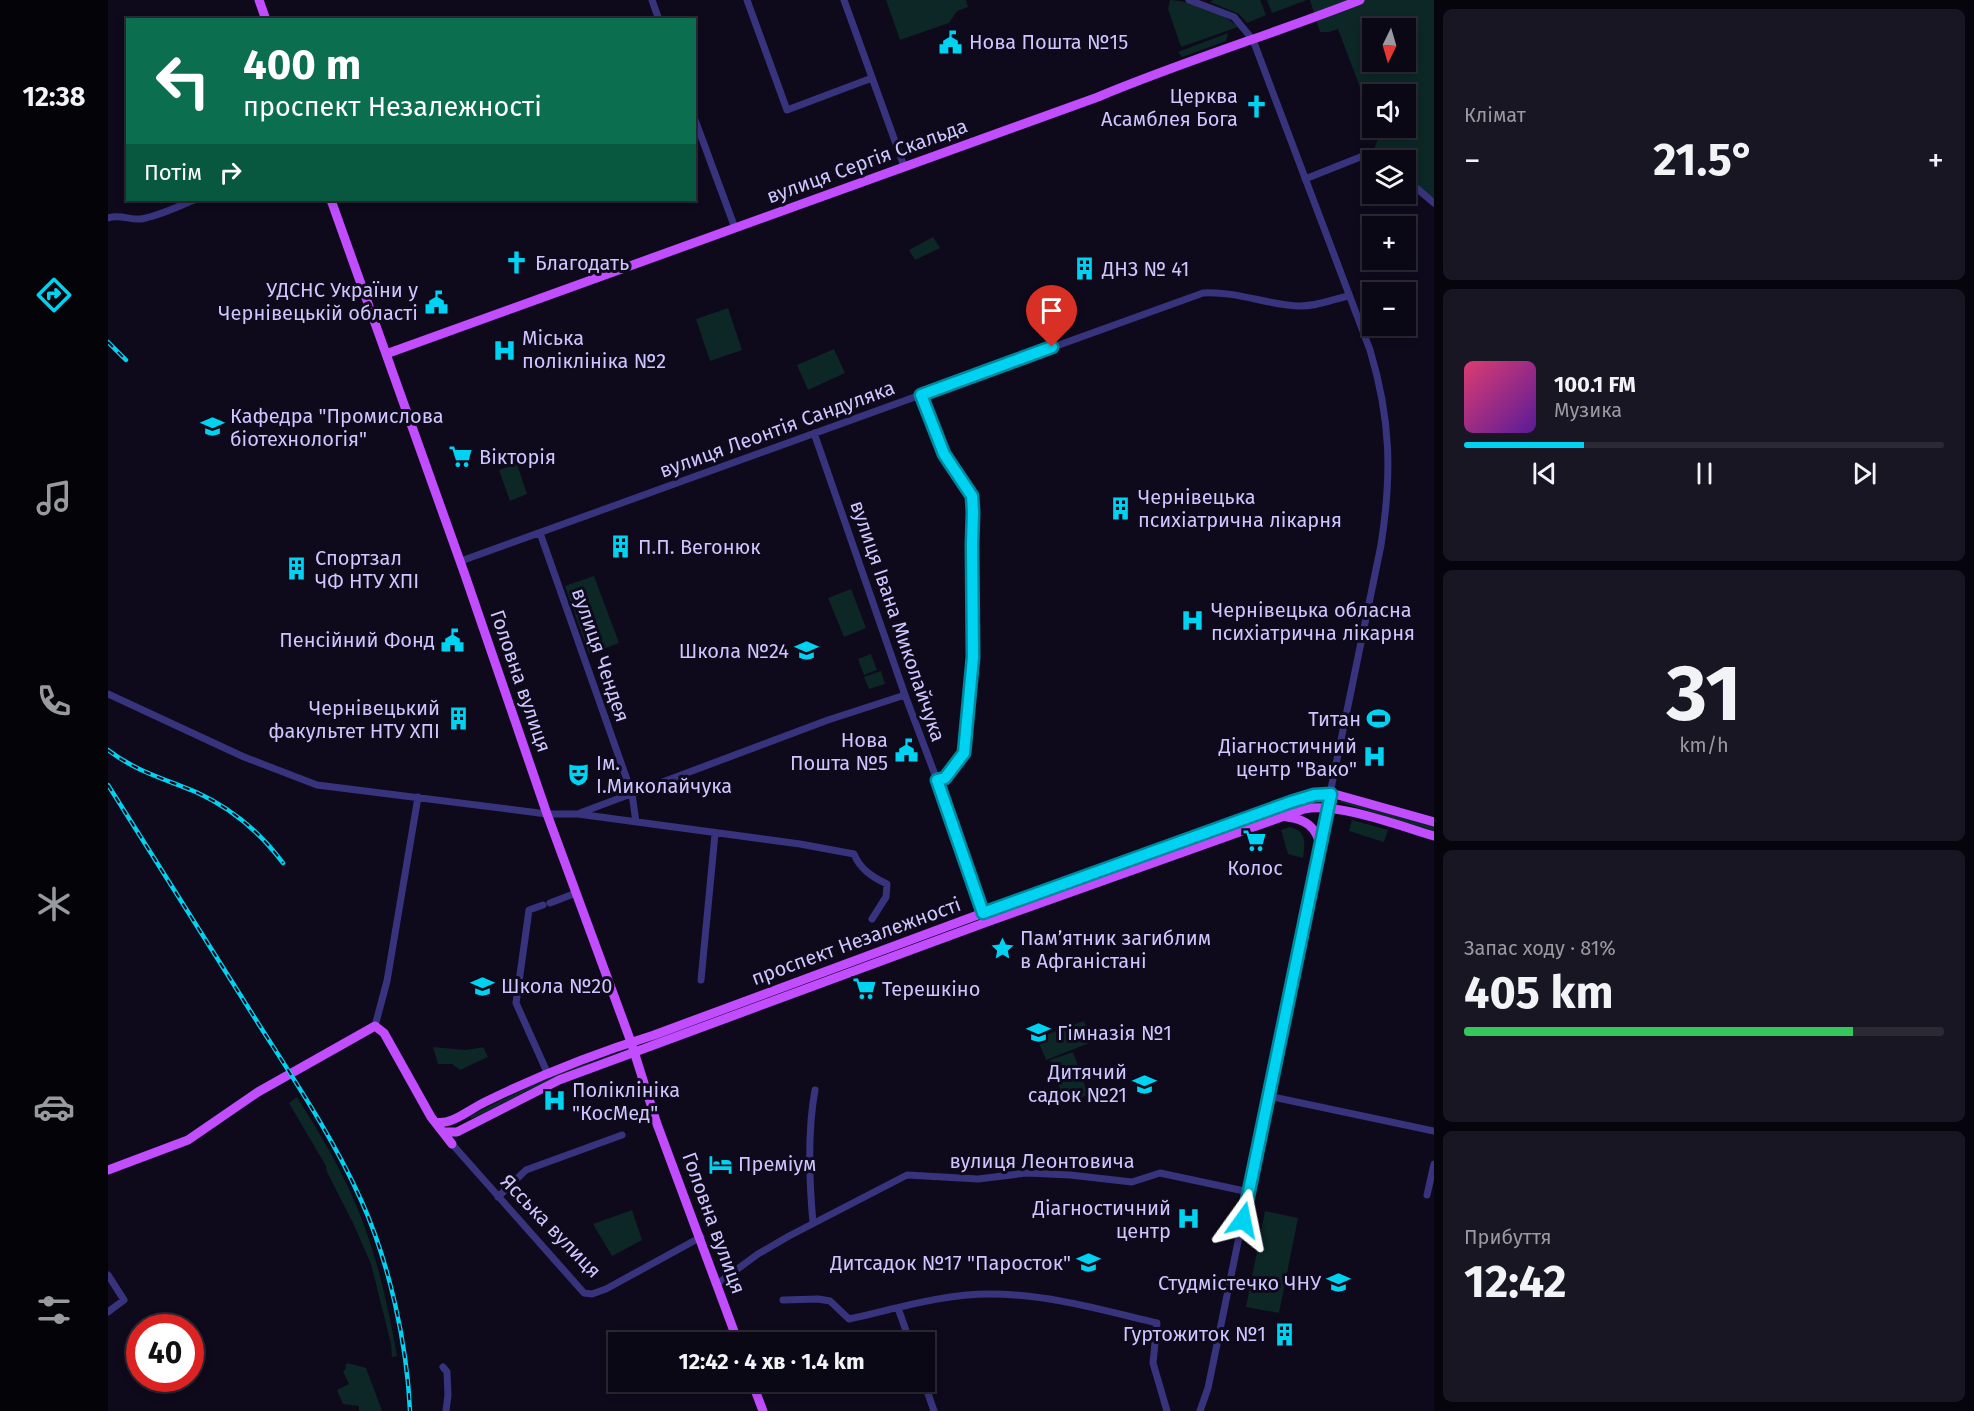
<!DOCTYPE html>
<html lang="uk">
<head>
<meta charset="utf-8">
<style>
  :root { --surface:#0a0815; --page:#181622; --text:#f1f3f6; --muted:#999aa0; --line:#2a2934; --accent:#00d2f1 }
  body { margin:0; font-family:"Fira Sans",sans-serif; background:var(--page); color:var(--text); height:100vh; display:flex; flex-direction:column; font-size:22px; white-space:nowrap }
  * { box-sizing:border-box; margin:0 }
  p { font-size:20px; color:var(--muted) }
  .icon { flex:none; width:33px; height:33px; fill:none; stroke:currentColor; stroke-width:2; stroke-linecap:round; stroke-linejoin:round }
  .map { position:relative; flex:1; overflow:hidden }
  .panel { display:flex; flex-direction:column; gap:9px; padding:9px; background:#06040c; width:540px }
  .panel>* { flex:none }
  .hud { position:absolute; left:18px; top:18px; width:570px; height:183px; border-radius:0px; box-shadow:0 3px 9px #0003,0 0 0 2px var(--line); background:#0b6e4f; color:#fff; overflow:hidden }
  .needle { width:39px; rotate:185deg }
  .buttons { position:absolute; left:1254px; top:18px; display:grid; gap:12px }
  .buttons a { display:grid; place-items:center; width:54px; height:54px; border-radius:0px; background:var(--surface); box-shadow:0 3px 9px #0003,0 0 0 2px var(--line); font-size:30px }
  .speed { position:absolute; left:18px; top:1314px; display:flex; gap:12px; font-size:30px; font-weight:700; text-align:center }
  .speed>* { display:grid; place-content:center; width:78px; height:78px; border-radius:50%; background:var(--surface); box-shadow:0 3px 9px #0003,0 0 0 2px var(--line); line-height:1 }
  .speed .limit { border:9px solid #d22; background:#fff; color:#111 }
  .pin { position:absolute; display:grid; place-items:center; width:51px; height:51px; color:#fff; margin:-62px -26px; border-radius:50% 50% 50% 0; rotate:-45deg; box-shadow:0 0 6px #0007 }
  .pin .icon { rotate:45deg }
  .me { position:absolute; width:66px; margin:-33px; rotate:12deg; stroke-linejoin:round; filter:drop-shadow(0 0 4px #0008) }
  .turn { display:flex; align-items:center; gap:21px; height:126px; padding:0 18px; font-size:27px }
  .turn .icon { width:78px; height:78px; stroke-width:2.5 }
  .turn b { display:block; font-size:42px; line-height:51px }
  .then { display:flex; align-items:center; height:57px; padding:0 18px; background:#0003; gap:12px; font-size:22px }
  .big { font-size:45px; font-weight:700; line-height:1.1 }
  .panel .card { flex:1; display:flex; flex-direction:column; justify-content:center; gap:9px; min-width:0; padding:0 21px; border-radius:9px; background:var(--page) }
  .panel .dial { align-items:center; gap:0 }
  .dial b { font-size:78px; line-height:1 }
  .song { display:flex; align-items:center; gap:18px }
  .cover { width:72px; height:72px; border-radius:9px; background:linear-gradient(135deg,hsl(340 70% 55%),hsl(270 70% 35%)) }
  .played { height:6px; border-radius:3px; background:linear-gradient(90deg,var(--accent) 25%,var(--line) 25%) }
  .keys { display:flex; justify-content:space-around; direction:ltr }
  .heat { display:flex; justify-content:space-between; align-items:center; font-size:33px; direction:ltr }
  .charge { height:9px; border-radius:4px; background:linear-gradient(90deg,#34c759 81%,var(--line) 0) }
  .trip { position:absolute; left:500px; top:1332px; width:327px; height:60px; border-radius:0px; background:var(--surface); box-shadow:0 3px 9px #0003,0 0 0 2px var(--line); font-weight:700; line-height:60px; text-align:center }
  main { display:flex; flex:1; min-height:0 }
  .dock { display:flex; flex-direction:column; width:108px; justify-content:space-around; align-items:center; background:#040308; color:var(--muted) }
  .dock .icon { width:42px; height:42px }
  .dock .current { color:var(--accent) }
  .dock b { font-size:27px; color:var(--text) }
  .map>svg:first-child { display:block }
</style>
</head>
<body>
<main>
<nav class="dock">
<b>12:38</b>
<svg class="icon current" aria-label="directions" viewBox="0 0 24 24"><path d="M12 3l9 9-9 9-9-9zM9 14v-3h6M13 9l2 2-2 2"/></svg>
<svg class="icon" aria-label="music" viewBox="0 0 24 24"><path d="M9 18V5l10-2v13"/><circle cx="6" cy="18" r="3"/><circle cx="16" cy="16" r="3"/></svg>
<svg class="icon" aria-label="phone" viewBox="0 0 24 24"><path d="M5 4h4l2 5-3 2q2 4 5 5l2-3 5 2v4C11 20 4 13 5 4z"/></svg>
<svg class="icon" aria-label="climate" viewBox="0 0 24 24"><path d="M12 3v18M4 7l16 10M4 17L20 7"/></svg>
<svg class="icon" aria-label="car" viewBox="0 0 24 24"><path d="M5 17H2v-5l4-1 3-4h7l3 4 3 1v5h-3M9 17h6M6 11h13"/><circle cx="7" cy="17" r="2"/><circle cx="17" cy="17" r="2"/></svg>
<svg class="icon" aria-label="filters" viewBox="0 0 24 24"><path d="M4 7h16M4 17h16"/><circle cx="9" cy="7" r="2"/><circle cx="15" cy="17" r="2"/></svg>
</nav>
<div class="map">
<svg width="1326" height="1411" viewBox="0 0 1326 1411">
  <rect width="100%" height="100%" fill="#0e0a1c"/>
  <path fill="#0d2626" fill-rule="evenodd" d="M778,0H858L860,7L849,11L841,23L792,40Z
    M1062,0C1080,0 1118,14 1130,27L1073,47L1060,9Z
    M1105,0H1152L1158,15L1139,23L1131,14L1102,2Z
    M1159,0H1199L1164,13Z
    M1202,0H1326V204L1298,180V160H1275L1265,152L1271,136L1268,128H1298V94H1264V119L1230,29L1221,32H1212ZM1264,28H1298V62H1264Z
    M1120,33L1118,41L1074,57L1070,52Z
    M825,237L832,248L807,260L801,250Z
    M620,308L634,350L602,361L588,319Z
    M726,349L737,373L700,390L689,365Z
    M409,464L419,494L402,501L391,470Z
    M486,576L511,643L481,654L457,586Z
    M743,589L758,628L736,637L720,598Z
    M763,654L769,670L756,675L750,659Z
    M773,671L777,684L761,689L756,677Z
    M1233,800L1326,826V831L1231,802Z
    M1244,820L1280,830L1276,842L1241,831Z
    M1182,827C1199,831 1197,843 1195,858L1180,854L1173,830Z
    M976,1021L984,1042L938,1060L929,1038Z
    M325,1047L358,1050L375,1047L380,1057L352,1070L344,1064H330Z
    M965,1052L980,1095L957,1103L942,1060Z
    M481,1062L482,1064L439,1081L363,1119L362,1116L447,1074Z
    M189,1097C207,1126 225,1155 239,1185C265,1239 279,1298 289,1356L284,1357L283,1344L263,1264L245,1223L219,1172L218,1166L181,1103Z
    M524,1210L534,1240L504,1256L485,1224Z
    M1157,1211L1190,1218L1171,1313L1138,1307Z
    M240,1363L258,1368L274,1411H251V1406L235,1404L229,1390L241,1384L235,1371L238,1369L237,1365Z"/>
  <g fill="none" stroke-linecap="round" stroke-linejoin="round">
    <path stroke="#38337d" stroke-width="7" d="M544,0L551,20
      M639,0L679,110L764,78
      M736,0L796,166
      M1081,0L1126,17L1145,40L1262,350C1283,420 1284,474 1273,545L1100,1388L1092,1411
      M586,117L627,228
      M1197,179L1265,152L1276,160
      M1298,179L1326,203
      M0,218C12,214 21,220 33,219C51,216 69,207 86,200
      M813,395L836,454L864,496L865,500V657L856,753L837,778L829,780
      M706,433L797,695L829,780L877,917
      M432,533L524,794L528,822
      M353,561L1095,293C1128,291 1157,304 1189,306C1206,307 1223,300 1240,296
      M0,694L136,757L209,785L439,814H470L692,844L746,854C752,869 764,877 779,884L778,897L764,919
      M472,813L720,720L797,695
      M442,903L468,893
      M435,905L421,910L408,1003L439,1072
      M593,980L607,834
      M267,1026L279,981L310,797
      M1160,1096L1326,1131
      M344,1144L476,1293L484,1294L498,1289L593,1237
      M1319,1195L1326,1164
      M390,1197L418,1170L514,1135
      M705,1223C701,1179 699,1133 707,1090
      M0,1275L16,1300L0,1312
      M609,1284L650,1254L681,1236L799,1175L870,1179L919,1173L962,1175L1024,1182L1052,1173L1141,1192
      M675,1300L710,1299L722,1301L741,1319C787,1309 834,1294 882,1294C939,1294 994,1310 1049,1323L1045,1363L1059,1411
      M790,1308L802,1342
      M335,1367L339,1372L340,1395L338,1411
      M816,1382L826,1411"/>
    <path stroke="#c14dff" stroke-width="9" d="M151,0L158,20
      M223,200L357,575L439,814L523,1042L549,1124L630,1342
      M278,354L990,97C1076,61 1165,34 1252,0
      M1179,817C1197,819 1209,827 1212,846
      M327,1122C343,1126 362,1109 377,1102C432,1075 488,1053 546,1035L875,913L1206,795H1230L1326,822
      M335,1132H349L451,1080L879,922L1196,809C1229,802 1292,826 1326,836
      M0,1170L80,1140L150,1092L267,1026L276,1033L323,1117L344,1144
      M644,1382L655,1411"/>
    <defs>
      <path id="rail" d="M0,342L18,360
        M0,750C27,771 57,779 88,792C123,808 152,832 175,863
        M0,785C46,858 92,931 138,1004C178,1068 222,1131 253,1200C281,1262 299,1343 302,1411"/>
    </defs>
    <use href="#rail" stroke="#00d2f1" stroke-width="4.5"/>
    <use href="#rail" stroke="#0e0a1c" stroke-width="2" stroke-dasharray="7" stroke-linecap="butt"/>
  </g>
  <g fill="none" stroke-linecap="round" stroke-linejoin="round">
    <defs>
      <path id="route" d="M944,347L813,395L836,454L864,496L865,512L864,545L865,657L856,753L837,778L829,780L875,913L1183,802L1206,795L1223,794L1135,1220"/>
    </defs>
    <use href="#route" stroke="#00889d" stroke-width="15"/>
    <use href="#route" stroke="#00d2f1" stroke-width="10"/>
  </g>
  <defs>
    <symbol id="civic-bare" viewBox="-9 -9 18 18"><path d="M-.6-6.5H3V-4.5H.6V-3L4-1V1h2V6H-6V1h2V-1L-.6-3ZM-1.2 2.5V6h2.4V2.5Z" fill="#00d2f1" stroke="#0e0a1c" stroke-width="2.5" paint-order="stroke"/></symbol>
    <symbol id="church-bare" viewBox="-9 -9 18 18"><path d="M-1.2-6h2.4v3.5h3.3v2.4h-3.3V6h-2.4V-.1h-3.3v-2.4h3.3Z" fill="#00d2f1" stroke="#0e0a1c" stroke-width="2.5" paint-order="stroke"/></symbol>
    <symbol id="building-bare" viewBox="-9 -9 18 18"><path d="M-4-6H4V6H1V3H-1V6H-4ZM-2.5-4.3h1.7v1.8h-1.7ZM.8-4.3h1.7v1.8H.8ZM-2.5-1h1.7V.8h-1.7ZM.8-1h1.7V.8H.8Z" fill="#00d2f1" stroke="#0e0a1c" stroke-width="2.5" paint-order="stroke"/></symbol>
    <symbol id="hospital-bare" viewBox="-9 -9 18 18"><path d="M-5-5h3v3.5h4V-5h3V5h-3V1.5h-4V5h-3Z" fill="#00d2f1" stroke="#0e0a1c" stroke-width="2.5" paint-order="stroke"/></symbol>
    <symbol id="university-bare" viewBox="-9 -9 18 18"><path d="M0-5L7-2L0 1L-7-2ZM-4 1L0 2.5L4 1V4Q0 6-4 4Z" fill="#00d2f1" stroke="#0e0a1c" stroke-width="2.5" paint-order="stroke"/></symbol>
    <symbol id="supermarket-bare" viewBox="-9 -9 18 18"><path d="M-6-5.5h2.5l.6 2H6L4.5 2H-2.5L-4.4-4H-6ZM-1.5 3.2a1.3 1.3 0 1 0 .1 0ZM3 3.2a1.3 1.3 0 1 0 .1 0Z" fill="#00d2f1" stroke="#0e0a1c" stroke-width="2.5" paint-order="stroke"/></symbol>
    <symbol id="school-bare" viewBox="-9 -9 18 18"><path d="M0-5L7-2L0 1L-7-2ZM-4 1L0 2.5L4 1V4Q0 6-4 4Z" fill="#00d2f1" stroke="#0e0a1c" stroke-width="2.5" paint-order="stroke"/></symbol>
    <symbol id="stadium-bare" viewBox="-9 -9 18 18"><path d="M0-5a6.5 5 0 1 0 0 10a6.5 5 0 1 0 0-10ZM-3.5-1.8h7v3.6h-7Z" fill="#00d2f1" stroke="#0e0a1c" stroke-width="2.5" paint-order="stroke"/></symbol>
    <symbol id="theatre-bare" viewBox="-9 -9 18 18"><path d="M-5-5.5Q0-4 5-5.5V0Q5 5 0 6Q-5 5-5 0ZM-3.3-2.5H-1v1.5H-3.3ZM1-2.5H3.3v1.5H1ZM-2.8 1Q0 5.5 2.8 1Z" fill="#00d2f1" stroke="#0e0a1c" stroke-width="2.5" paint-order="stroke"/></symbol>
    <symbol id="sight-bare" viewBox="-9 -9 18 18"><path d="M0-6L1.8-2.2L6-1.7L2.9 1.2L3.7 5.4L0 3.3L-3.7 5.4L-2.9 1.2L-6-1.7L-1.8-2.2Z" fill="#00d2f1" stroke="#0e0a1c" stroke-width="2.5" paint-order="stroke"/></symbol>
    <symbol id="hotel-bare" viewBox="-9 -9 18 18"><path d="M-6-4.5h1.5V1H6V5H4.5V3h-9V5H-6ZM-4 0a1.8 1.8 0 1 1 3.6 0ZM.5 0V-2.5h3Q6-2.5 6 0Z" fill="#00d2f1" stroke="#0e0a1c" stroke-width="2.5" paint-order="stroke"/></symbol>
  </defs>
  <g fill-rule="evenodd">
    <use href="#civic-bare" x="826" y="26" width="33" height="33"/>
    <use href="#church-bare" x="1132" y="90" width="33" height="33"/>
    <use href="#church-bare" x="392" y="246" width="33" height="33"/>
    <use href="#building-bare" x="960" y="252" width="33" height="33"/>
    <use href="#civic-bare" x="312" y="286" width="33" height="33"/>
    <use href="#hospital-bare" x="380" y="334" width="33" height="33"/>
    <use href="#university-bare" x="88" y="410" width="33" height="33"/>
    <use href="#supermarket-bare" x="336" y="440" width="33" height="33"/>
    <use href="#building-bare" x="996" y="492" width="33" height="33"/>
    <use href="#building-bare" x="496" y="530" width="33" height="33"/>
    <use href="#building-bare" x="172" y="552" width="33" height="33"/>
    <use href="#hospital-bare" x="1068" y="604" width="33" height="33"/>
    <use href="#civic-bare" x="328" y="624" width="33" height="33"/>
    <use href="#school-bare" x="682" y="634" width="33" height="33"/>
    <use href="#building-bare" x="334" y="702" width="33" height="33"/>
    <use href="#stadium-bare" x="1254" y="702" width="33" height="33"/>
    <use href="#civic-bare" x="782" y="734" width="33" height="33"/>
    <use href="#hospital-bare" x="1250" y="740" width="33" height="33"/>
    <use href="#theatre-bare" x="454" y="758" width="33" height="33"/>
    <use href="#supermarket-bare" x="1130" y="824" width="33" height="33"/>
    <use href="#sight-bare" x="878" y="932" width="33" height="33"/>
    <use href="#school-bare" x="358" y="970" width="33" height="33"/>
    <use href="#supermarket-bare" x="740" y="972" width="33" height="33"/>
    <use href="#school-bare" x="914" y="1016" width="33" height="33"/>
    <use href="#school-bare" x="1020" y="1068" width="33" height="33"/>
    <use href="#hospital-bare" x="430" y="1084" width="33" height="33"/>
    <use href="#hotel-bare" x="596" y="1148" width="33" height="33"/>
    <use href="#hospital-bare" x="1064" y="1202" width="33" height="33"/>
    <use href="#school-bare" x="964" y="1246" width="33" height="33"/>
    <use href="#university-bare" x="1214" y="1266" width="33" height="33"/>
    <use href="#building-bare" x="1160" y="1318" width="33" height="33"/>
  </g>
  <g text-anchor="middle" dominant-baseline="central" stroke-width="6" stroke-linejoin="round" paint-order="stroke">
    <g font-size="20" fill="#cec6ff" stroke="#0e0a1c" text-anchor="start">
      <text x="861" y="42">Нова Пошта №15</text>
      <text x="1130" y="96" text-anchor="end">Церква<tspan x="1130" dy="23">Асамблея Бога</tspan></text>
      <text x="427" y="263">Благодать</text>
      <text x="994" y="269">ДНЗ № 41</text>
      <text x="310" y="290" text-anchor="end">УДСНС України у<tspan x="310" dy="23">Чернівецькій області</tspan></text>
      <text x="414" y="338">Міська<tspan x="414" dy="23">поліклініка №2</tspan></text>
      <text x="122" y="416">Кафедра "Промислова<tspan x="122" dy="23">біотехнологія"</tspan></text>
      <text x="371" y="457">Вікторія</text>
      <text x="1030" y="497">Чернівецька<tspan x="1030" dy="23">психіатрична лікарня</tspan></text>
      <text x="530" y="547">П.П. Вегонюк</text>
      <text x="207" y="558">Спортзал<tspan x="207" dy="23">ЧФ НТУ ХПІ</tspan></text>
      <text x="1103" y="610">Чернівецька обласна<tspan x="1103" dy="23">психіатрична лікарня</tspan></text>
      <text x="327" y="640" text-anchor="end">Пенсійний Фонд</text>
      <text x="681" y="651" text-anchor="end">Школа №24</text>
      <text x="332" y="708" text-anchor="end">Чернівецький<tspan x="332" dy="23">факультет НТУ ХПІ</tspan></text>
      <text x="1253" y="719" text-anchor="end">Титан</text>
      <text x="780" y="740" text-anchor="end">Нова<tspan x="780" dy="23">Пошта №5</tspan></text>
      <text x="1249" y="746" text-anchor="end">Діагностичний<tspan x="1249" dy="23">центр "Вако"</tspan></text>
      <text x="488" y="763">Ім.<tspan x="488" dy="23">І.Миколайчука</tspan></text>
      <text x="1147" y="868" text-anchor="middle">Колос</text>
      <text x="912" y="938">Пам’ятник загиблим<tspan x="912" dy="23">в Афганістані</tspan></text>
      <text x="393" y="986">Школа №20</text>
      <text x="774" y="989">Терешкіно</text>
      <text x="949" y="1033">Гімназія №1</text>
      <text x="1019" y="1072" text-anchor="end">Дитячий<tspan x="1019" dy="23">садок №21</tspan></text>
      <text x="464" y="1090">Поліклініка<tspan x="464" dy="23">"КосМед"</tspan></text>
      <text x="630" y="1164">Преміум</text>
      <text x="1063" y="1208" text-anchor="end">Діагностичний<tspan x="1063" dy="23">центр</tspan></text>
      <text x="963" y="1263" text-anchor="end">Дитсадок №17 "Паросток"</text>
      <text x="1213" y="1283" text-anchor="end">Студмістечко ЧНУ</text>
      <text x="1158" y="1334" text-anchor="end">Гуртожиток №1</text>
    </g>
    <g font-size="20" fill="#cec6ff" stroke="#0e0a1c">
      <text transform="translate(759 161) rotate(-20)">вулиця Сергія Скальда</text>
      <text transform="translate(669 429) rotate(-20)">вулиця Леонтія Сандуляка</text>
      <text transform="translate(790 621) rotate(71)">вулиця Івана Миколайчука</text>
      <text transform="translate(493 655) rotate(71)">вулиця Чендея</text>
      <text transform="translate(413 681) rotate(71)">Головна вулиця</text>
      <text transform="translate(748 941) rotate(-20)">проспект Незалежності</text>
      <text x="934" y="1161">вулиця Леонтовича</text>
      <text transform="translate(606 1223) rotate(70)">Головна вулиця</text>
      <text transform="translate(443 1226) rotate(46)">Ясська вулиця</text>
    </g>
  </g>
</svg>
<div class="buttons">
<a><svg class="needle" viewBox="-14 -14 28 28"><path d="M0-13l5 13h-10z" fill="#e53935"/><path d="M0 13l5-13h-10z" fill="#999aa0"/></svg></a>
<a><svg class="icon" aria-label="sound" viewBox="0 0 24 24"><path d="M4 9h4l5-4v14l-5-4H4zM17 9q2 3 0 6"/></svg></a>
<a><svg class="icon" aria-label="layers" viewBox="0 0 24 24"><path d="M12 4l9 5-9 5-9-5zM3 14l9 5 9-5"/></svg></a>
<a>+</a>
<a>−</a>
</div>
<div class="speed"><div class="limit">40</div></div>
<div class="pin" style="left:944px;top:347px;background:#d93025"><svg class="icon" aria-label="arrive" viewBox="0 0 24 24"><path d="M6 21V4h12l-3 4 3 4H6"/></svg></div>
<svg class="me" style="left:1135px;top:1220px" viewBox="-20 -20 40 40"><path d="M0-17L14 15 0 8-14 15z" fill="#00d2f1" stroke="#fff" stroke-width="4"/></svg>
<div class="trip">12:42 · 4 хв · 1.4 km</div>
<div class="hud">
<div class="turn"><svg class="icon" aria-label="left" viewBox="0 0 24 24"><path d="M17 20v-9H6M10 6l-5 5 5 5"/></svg><div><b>400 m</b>проспект Незалежності</div></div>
<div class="then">Потім<svg class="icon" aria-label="right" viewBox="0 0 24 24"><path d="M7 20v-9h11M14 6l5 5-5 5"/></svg></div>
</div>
</div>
<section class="panel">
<div class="card"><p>Клімат</p>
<div class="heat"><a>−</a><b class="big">21.5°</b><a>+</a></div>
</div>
<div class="card">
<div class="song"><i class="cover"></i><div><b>100.1 FM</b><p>Музика</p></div></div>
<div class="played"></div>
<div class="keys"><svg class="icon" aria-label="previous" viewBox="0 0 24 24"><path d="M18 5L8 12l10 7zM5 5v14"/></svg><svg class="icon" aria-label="pause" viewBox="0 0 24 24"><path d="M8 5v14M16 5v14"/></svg><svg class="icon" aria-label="next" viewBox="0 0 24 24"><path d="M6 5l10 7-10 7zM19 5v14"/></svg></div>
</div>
<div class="card dial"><b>31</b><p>km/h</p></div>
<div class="card"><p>Запас ходу · 81%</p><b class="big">405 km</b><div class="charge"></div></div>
<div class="card"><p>Прибуття</p><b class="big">12:42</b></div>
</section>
</main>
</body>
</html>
